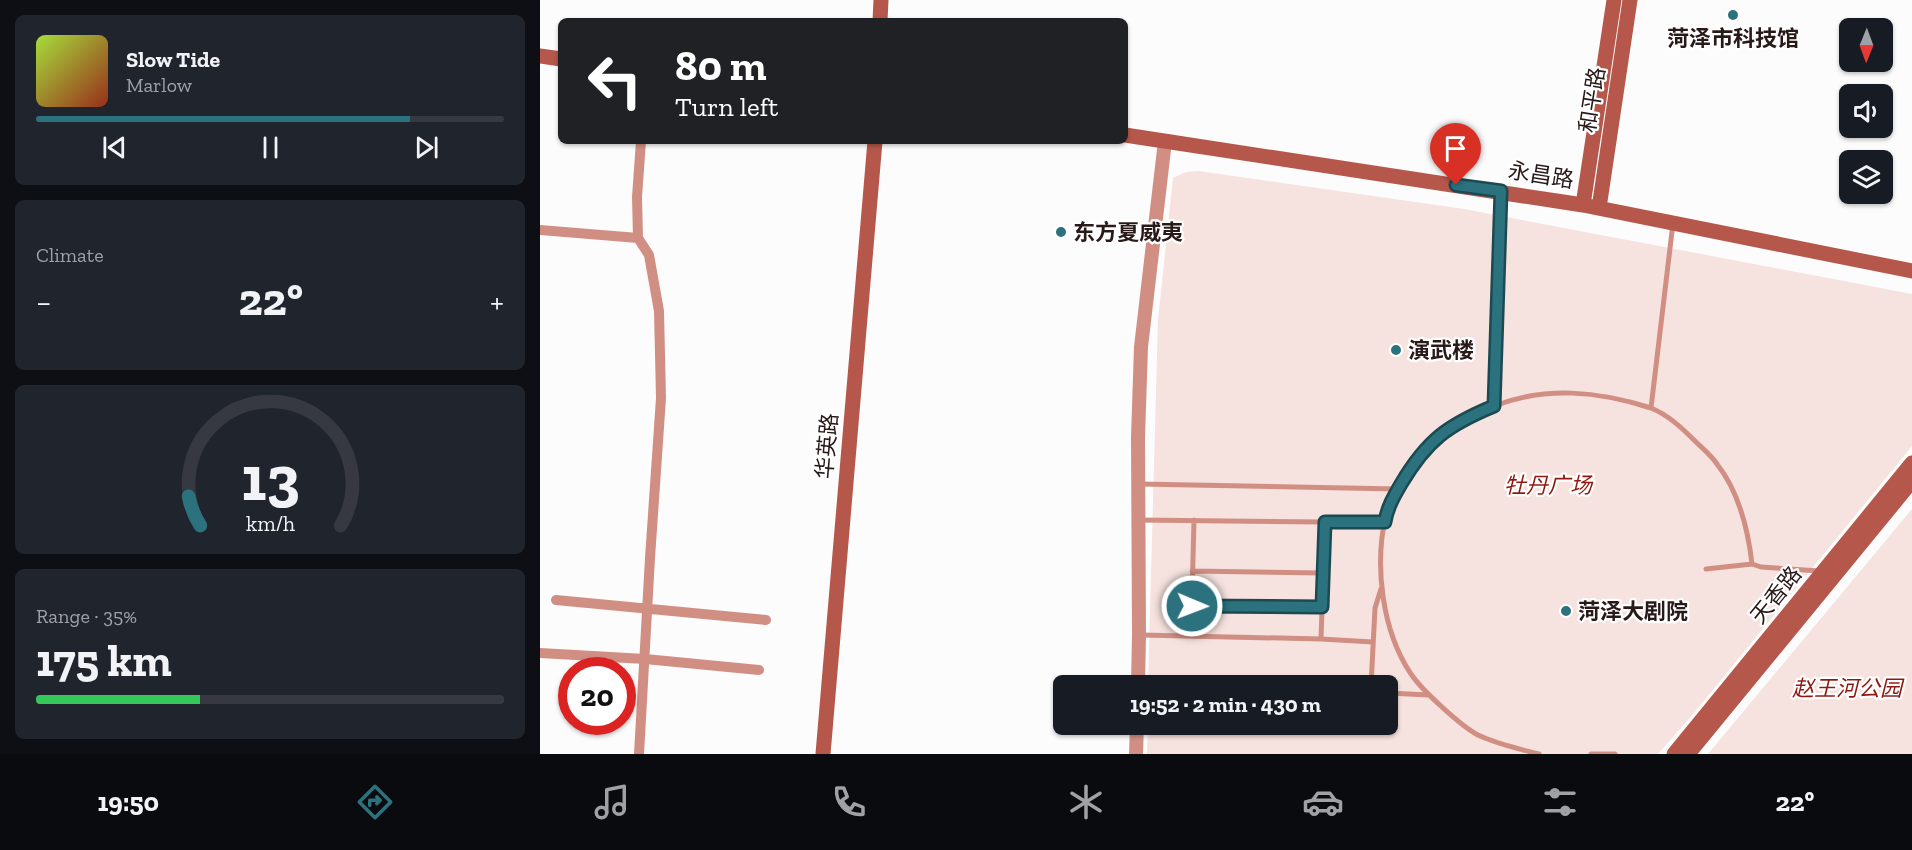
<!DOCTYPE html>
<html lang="en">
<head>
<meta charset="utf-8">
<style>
  :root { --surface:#171b24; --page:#20242c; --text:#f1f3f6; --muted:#9ea1a6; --line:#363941; --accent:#2b727e }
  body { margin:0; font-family:"Zilla Slab","Noto Sans SC",serif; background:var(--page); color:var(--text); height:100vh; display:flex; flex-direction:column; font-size:22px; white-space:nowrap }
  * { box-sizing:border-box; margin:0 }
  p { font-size:20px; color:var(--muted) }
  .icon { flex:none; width:33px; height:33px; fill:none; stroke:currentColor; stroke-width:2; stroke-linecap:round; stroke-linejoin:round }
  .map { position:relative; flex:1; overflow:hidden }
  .details { display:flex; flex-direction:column; gap:15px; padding:15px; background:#0d0f14; width:540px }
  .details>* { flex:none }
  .top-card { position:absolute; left:18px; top:18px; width:570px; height:126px; border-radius:9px; box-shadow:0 2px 4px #0004; background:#202124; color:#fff; overflow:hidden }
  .needle { width:39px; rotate:181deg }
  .fabs { position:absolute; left:1299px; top:18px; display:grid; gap:12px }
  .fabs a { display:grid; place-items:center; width:54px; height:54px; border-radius:9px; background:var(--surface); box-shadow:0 2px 4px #0004; font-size:30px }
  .speed { position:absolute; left:18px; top:657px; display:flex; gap:12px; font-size:30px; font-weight:700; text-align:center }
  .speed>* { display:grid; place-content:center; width:78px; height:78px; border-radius:50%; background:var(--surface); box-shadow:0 2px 4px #0004; line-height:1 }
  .speed .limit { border:9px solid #d22; background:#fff; color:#111 }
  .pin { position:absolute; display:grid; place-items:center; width:51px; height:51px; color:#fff; margin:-62px -26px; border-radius:50% 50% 50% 0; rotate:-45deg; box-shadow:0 0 6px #0007 }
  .pin .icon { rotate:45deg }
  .me { position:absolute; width:66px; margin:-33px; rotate:91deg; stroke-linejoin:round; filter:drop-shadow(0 0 4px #0008) }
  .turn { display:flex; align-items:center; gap:21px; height:126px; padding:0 18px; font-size:27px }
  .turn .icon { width:78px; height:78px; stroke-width:2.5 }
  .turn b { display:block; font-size:42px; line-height:51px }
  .big { font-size:45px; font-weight:700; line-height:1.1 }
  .details .card { flex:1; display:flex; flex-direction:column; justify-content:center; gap:9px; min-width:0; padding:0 21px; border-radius:9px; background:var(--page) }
  .details .dial { align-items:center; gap:0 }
  .dial svg { height:156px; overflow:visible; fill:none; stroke:var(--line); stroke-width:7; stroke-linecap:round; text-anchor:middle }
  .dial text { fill:var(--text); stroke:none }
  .song { display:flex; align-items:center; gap:18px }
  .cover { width:72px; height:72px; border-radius:9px; background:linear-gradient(135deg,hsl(80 70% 55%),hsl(10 70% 35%)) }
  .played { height:6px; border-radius:3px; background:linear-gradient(90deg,var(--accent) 80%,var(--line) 80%) }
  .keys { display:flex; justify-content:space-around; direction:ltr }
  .heat { display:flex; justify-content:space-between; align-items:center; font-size:33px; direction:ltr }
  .charge { height:9px; border-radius:4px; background:linear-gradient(90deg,#34c759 35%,var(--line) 0) }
  .trip { position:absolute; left:513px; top:675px; width:345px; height:60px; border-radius:9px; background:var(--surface); box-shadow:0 2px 4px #0004; font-weight:700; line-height:60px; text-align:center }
  .menu { display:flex; height:96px; justify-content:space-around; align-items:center; background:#090b0e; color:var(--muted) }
  .menu .icon { width:42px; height:42px }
  .menu .current { color:var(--accent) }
  .menu b { font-size:27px; color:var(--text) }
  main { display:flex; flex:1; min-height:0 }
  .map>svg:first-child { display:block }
</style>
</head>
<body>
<main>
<section class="details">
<div class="card">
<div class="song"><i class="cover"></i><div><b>Slow Tide</b><p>Marlow</p></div></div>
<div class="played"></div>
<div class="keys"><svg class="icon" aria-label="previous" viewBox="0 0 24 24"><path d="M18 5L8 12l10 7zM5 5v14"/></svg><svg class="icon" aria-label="pause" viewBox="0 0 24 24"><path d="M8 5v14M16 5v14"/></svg><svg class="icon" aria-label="next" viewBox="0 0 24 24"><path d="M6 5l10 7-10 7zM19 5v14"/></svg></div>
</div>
<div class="card"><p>Climate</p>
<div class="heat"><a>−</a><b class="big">22°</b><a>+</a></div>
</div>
<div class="card dial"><svg viewBox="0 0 100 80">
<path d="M14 69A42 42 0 1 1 86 69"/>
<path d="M14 69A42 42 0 0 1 8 54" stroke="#2b727e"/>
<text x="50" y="56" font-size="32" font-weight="700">13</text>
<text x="50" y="72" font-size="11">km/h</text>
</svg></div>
<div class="card"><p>Range · 35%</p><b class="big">175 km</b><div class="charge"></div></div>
</section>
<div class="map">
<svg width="1372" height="754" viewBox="0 0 1372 754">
  <rect width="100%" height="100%" fill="#fcfcfc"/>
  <path fill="#f6e2de" d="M658,171L924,209L1372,294V446L1154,713L1118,754H607L608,725L848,724V686L608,685L618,320L633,178L646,172Z
    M1372,509V754H1168Z"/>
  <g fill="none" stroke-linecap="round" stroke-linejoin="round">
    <path stroke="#d18f84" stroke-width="5" d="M961,194L954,406C1006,386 1058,391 1111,408L1133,223
      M954,406C935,414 914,421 898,436C878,454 852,489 846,515C834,565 842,631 871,674C879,686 891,697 902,707C913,717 925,728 938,735C957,744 979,749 999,754
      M1111,408C1128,415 1141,427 1155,441C1162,448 1171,455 1177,464C1199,492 1208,529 1212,564L1221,567L1280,571
      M599,484L858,489
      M599,520L785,522L781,639L601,635
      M785,522H845
      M1166,569L1212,564
      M652,571L783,573
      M652,606L782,607
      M651,636L654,520
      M781,639L833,642
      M831,686L835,608L841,589
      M848,693L889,695
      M1051,754H1075"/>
    <path stroke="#d18f84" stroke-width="10" d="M0,230L98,238
      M16,600L226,620
      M0,653L105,659L219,670
      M99,754L110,558L121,398L119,311L109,255L98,238L97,197L101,141"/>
    <path stroke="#d18f84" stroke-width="14" d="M598,686L599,634L598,437L601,347L625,141
      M596,754L597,724"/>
    <path stroke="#b5574a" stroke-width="15" d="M340,21L341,0
      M0,56L21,59
      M585,135L1043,205L1372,271
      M1043,205L1074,0
      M1059,208L1090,0
      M283,754L335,141
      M1134,754L1372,463
      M1148,754L1372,481"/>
  </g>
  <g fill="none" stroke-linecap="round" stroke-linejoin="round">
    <defs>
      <path id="route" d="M652,606L782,607L785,522H845C847,508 854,496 861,484C887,440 908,425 954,406L961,191L916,185"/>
    </defs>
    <use href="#route" stroke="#1c4a52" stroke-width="15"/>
    <use href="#route" stroke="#2b727e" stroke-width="10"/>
  </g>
  <g fill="#2b727e" stroke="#fff" stroke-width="2">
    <circle cx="1193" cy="15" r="6"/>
    <circle cx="521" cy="232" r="6"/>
    <circle cx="856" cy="350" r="6"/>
    <circle cx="1026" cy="611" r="6"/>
  </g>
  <g text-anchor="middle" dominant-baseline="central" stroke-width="4.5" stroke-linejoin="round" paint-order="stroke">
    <g font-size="22" font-weight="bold" fill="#281a18" stroke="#fff" text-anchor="start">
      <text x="1193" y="38" text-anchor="middle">菏泽市科技馆</text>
      <text x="533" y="232">东方夏威夷</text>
      <text x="868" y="350">演武楼</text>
      <text x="1038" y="611">菏泽大剧院</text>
    </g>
    <g font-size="22" fill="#281a18" stroke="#fff">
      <text transform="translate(1052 100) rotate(-81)">和平路</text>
      <text transform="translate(1001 175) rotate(9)">永昌路</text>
      <text transform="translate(287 446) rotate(-85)">华英路</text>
      <text transform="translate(1236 595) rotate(-51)">天香路</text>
    </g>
    <g font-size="22" font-style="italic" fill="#8e1910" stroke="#fff">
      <text x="1008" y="485">牡丹广场</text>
      <text x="1307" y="688">赵王河公园</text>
    </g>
  </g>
</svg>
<div class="fabs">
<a><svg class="needle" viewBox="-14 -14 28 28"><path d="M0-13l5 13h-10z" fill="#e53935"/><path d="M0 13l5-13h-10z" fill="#9ea1a6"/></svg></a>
<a><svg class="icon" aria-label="sound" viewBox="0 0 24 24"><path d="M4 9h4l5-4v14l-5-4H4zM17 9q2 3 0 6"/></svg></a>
<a><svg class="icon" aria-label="layers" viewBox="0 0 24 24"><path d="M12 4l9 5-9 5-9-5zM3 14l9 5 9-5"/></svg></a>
</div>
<div class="speed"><div class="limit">20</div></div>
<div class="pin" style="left:916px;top:185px;background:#d93025"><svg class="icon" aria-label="arrive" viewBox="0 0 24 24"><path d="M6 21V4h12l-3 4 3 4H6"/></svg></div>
<svg class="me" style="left:652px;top:606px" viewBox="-20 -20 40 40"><circle r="17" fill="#2b727e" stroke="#fff" stroke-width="3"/><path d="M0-11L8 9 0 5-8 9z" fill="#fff"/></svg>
<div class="trip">19:52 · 2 min · 430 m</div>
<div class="top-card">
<div class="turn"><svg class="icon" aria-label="left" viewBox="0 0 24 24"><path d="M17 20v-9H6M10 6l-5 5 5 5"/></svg><div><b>80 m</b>Turn left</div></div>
</div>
</div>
</main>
<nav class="menu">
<b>19:50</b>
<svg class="icon current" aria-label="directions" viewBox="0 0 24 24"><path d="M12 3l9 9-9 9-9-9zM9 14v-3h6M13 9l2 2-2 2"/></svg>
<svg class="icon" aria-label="music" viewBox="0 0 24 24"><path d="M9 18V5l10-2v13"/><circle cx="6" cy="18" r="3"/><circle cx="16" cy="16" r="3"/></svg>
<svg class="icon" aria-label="phone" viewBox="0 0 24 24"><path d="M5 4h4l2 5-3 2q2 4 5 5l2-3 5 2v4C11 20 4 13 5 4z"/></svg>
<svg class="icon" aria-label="climate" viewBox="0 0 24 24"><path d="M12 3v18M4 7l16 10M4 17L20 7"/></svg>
<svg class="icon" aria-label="car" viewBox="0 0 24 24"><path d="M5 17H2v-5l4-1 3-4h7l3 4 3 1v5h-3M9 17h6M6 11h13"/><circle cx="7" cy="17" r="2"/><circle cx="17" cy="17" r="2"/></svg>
<svg class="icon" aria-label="filters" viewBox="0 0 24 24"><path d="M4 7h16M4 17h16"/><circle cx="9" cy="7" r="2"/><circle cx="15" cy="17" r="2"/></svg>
<b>22°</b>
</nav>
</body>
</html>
